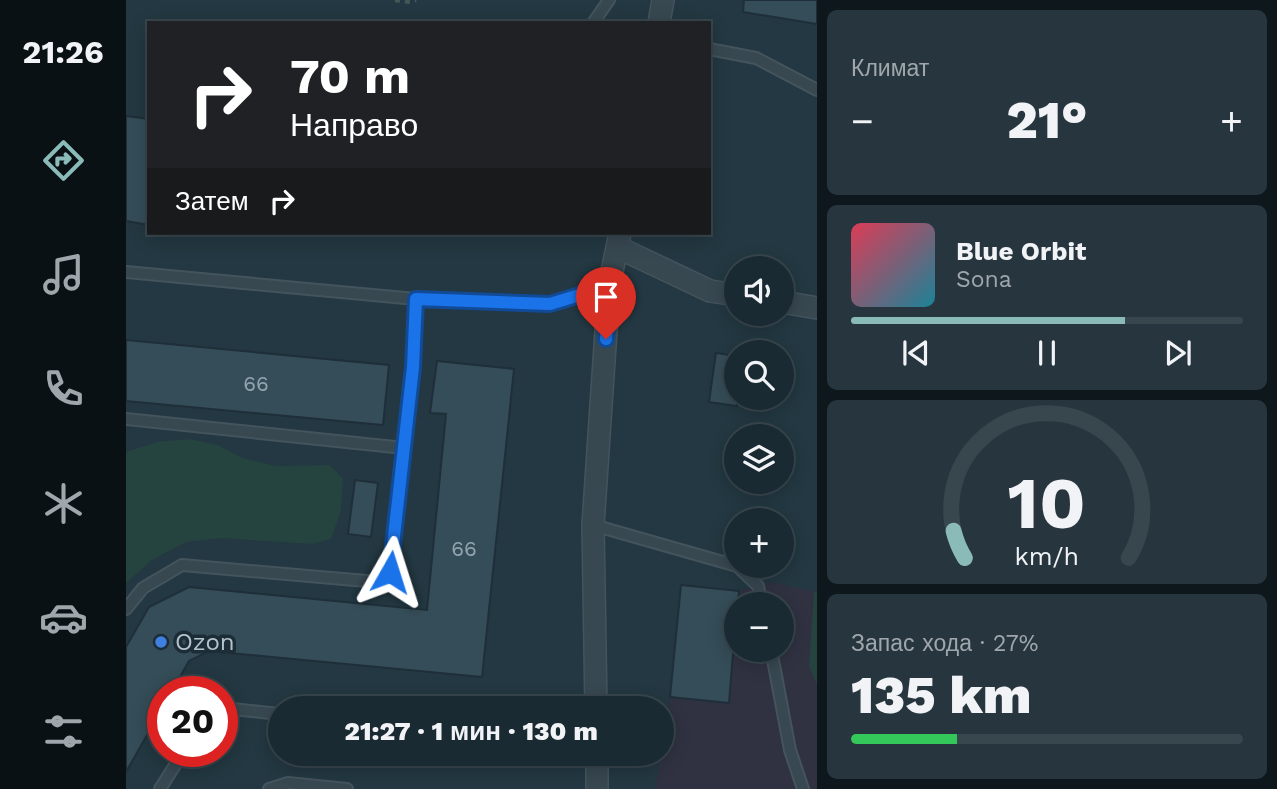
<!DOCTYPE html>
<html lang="ru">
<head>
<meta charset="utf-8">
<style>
  :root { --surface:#1a2a32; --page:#27363e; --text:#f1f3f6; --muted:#9fa7ac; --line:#38464d; --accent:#8bbbb9 }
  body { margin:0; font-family:"Work Sans",sans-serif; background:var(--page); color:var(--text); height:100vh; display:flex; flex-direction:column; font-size:26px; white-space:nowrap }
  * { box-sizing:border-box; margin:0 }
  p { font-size:23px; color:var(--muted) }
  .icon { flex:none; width:38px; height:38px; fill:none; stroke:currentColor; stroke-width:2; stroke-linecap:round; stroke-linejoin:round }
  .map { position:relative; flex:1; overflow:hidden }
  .panel { display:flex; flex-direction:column; gap:10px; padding:10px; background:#0e171c; width:460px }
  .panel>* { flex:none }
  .hud { position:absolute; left:21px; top:21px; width:564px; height:214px; border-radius:0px; box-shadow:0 4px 18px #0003,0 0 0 2px var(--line); background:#202124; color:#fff; overflow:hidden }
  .buttons { position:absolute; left:598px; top:256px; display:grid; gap:14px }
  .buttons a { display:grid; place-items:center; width:70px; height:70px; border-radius:50%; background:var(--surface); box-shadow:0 4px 18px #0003,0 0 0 2px var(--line); font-size:35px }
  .speed { position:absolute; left:21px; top:676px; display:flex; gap:14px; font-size:35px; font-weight:700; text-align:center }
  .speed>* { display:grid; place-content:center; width:91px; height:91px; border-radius:50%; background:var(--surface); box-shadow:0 4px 18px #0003,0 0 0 2px var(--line); line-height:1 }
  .speed .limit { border:10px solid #d22; background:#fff; color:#111 }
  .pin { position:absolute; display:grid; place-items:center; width:60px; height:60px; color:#fff; margin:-72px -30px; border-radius:50% 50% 50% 0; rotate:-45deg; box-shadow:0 0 7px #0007 }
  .pin .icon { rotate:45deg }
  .me { position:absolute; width:77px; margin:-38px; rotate:6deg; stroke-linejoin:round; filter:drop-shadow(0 0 5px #0008) }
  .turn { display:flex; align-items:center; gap:24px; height:147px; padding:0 28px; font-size:32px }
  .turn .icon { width:91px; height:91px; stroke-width:2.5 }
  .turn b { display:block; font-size:49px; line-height:60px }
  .then { display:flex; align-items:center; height:66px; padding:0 28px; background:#0003; gap:14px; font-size:26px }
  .big { font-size:52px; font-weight:800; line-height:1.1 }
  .panel .card { flex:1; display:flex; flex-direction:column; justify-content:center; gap:10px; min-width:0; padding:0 24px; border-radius:10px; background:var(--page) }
  .panel .dial { align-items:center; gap:0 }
  .dial svg { height:182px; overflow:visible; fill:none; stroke:var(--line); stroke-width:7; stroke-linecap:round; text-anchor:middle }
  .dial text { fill:var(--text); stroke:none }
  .song { display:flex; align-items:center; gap:21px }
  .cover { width:84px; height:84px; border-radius:10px; background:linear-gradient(135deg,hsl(350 70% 55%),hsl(190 70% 35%)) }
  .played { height:7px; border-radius:4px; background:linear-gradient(90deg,var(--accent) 70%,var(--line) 70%) }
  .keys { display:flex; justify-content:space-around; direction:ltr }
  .heat { display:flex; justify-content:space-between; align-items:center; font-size:38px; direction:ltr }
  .charge { height:10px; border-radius:5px; background:linear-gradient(90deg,#34c759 27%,var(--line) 0) }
  .trip { position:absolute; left:142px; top:696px; width:406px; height:70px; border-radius:35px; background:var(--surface); box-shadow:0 4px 18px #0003,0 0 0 2px var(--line); font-weight:800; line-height:70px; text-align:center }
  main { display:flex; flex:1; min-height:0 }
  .menu { display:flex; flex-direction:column; width:126px; justify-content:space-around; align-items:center; background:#0a1114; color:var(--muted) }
  .menu .icon { width:49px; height:49px }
  .menu .current { color:var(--accent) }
  .menu b { font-size:32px; color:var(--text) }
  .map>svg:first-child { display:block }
</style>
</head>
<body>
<main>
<nav class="menu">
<b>21:26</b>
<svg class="icon current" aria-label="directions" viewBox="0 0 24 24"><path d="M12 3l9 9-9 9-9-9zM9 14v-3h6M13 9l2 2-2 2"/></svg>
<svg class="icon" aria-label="music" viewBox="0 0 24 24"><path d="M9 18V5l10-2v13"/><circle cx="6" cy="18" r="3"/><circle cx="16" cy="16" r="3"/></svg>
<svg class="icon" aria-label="phone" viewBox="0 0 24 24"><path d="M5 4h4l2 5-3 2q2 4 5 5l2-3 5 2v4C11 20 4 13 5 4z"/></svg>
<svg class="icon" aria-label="climate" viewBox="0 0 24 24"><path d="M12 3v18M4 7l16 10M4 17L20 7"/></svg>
<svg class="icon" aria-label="car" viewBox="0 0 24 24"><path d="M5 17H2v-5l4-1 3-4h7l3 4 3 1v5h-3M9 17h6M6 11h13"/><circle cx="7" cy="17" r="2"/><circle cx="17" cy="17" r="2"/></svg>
<svg class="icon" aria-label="filters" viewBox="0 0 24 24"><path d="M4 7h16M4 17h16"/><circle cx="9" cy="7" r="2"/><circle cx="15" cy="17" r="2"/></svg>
</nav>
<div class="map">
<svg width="691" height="789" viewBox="0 0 691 789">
  <rect width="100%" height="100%" fill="#233842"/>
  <path fill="#303242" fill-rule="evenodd" d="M645,582L691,592V789H529L544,697L555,585L613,591ZM611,604H656V649H611Z"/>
  <path fill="#25433f" d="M63,439L92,445L116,458L150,466L203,465L217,478L215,511L205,539L186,544L95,538L60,542L26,560L0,583V452L31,442Z
    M688,592H691V685L683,666Z"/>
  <path fill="#354d58" stroke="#1f2f39" stroke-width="2" d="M618,0H691V24L617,12Z
    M0,116L23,119V225L0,221Z
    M0,340L263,365L257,425L0,401Z
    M590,353L611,356V406L583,402Z
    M311,361L388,369L356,677L83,651L63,661L46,691H37V707L0,772V647L23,607L63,587L301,610L320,414L304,413Z
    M229,480L252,483L245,537L222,534Z
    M555,585L613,591L612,604H611L603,703L544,697Z"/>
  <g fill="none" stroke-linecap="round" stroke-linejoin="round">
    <defs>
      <path id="lane" d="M467,23L483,0
        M583,49L630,58L691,90
        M0,272L290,299L424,304L483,286
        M0,419L278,448
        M467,525L611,566L632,586L636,604
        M0,609L17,588L56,565L252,582L260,580L264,572L287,367L290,299
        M645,649L664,750L677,789
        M96,708L154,714
        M34,789L58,751
        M143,789L162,783L221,789"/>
      <path id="street" d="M533,23L537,0
        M491,247L584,291L611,295
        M656,302L691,308
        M470,709L467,525L483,286L494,233
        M471,754V789"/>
    </defs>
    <use href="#lane" stroke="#44545d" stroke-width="14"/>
    <use href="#street" stroke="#44545d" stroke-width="24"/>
    <path stroke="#3f5a56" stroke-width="4.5" stroke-dasharray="5 5" stroke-linecap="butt" d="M269,0L285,2L290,0"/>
    <use href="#lane" stroke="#384851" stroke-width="10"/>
    <use href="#street" stroke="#384851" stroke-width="21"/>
  </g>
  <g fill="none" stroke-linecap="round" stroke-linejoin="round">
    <defs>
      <path id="route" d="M264,572L287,367L290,299L424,304L483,286L480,339"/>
    </defs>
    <use href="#route" stroke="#114b97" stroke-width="18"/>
    <use href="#route" stroke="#1a73e8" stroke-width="12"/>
  </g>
  <circle fill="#3f7fe0" stroke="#1d2d37" stroke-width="2.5" cx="35" cy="642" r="7"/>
  <g text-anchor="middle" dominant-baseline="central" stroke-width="7" stroke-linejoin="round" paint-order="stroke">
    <g font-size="21" fill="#92a4ad">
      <text x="130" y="383">66</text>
      <text x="338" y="548">66</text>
    </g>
    <g font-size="24" fill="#b4c3cc" stroke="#1d2d37" text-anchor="start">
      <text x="49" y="642">Ozon</text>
    </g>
  </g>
</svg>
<div class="buttons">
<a><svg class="icon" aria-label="sound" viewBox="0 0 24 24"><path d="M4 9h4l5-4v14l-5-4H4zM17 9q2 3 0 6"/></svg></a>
<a><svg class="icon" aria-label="search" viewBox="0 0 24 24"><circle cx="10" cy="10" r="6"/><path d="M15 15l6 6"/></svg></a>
<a><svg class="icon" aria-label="layers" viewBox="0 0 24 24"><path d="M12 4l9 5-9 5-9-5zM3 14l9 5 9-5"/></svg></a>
<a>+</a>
<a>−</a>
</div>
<div class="speed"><div class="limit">20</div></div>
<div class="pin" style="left:480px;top:339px;background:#d93025"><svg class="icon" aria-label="arrive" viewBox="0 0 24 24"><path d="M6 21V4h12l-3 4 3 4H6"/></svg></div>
<svg class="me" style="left:264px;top:572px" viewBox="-20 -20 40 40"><path d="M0-17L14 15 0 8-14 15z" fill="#1a73e8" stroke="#fff" stroke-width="4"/></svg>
<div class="trip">21:27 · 1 мин · 130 m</div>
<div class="hud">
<div class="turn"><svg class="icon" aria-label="right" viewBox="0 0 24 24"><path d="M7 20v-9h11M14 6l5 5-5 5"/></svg><div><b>70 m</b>Направо</div></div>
<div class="then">Затем<svg class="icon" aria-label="right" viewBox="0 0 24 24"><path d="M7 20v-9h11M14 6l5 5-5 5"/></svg></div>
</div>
</div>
<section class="panel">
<div class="card"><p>Климат</p>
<div class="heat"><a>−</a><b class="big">21°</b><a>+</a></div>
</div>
<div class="card">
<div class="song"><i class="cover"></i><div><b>Blue Orbit</b><p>Sona</p></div></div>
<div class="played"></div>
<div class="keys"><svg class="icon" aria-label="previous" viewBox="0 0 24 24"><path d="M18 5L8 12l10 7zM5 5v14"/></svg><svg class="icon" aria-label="pause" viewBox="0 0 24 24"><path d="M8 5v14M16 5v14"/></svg><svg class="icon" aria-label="next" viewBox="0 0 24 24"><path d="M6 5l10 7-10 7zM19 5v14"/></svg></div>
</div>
<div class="card dial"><svg viewBox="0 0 100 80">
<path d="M14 69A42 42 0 1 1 86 69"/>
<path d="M14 69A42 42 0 0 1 9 57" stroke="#8bbbb9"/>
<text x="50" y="56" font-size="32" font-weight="700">10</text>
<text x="50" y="72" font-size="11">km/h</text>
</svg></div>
<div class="card"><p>Запас хода · 27%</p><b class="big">135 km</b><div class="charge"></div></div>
</section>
</main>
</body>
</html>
